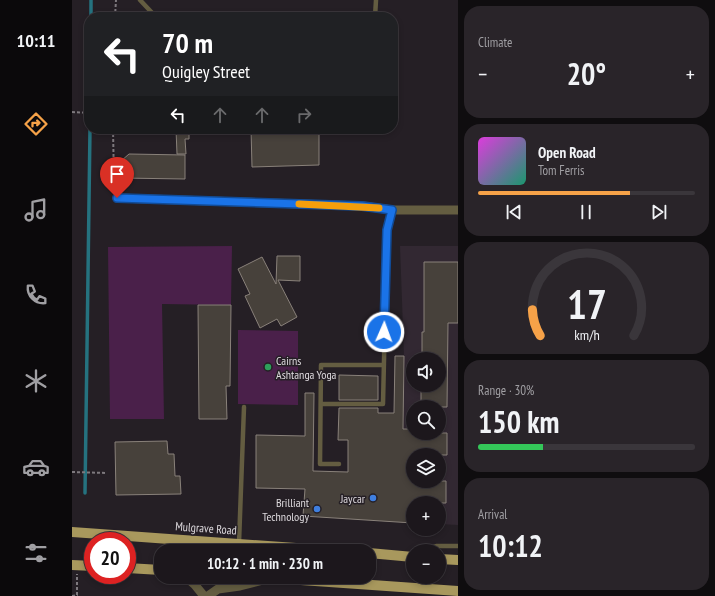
<!DOCTYPE html>
<html lang="en">
<head>
<meta charset="utf-8">
<style>
  :root { --surface:#1c171c; --page:#292429; --text:#f1f3f6; --muted:#a09fa3; --line:#3a363b; --accent:#f6a248 }
  body { margin:0; font-family:"PT Sans Narrow",sans-serif; background:var(--page); color:var(--text); height:100vh; display:flex; flex-direction:column; font-size:15px; white-space:nowrap }
  * { box-sizing:border-box; margin:0 }
  p { font-size:13px; color:var(--muted) }
  .icon { flex:none; width:22px; height:22px; fill:none; stroke:currentColor; stroke-width:2; stroke-linecap:round; stroke-linejoin:round }
  .map { position:relative; flex:1; overflow:hidden }
  .drawer { display:flex; flex-direction:column; gap:6px; padding:6px; background:#0f0d0f; width:257px }
  .drawer>* { flex:none }
  .top-card { position:absolute; left:12px; top:12px; width:314px; height:122px; border-radius:16px; box-shadow:0 2px 6px #0003,0 0 0 1px var(--line); background:#202124; color:#fff; overflow:hidden }
  .buttons { position:absolute; left:334px; top:352px; display:grid; gap:8px }
  .buttons a { display:grid; place-items:center; width:40px; height:40px; border-radius:50%; background:var(--surface); box-shadow:0 2px 6px #0003,0 0 0 1px var(--line); font-size:20px }
  .speed { position:absolute; left:12px; top:532px; display:flex; gap:8px; font-size:20px; font-weight:700; text-align:center }
  .speed>* { display:grid; place-content:center; width:52px; height:52px; border-radius:50%; background:var(--surface); box-shadow:0 2px 6px #0003,0 0 0 1px var(--line); line-height:1 }
  .speed .limit { border:6px solid #d22; background:#fff; color:#111 }
  .pin { position:absolute; display:grid; place-items:center; width:34px; height:34px; color:#fff; margin:-41px -17px; border-radius:50% 50% 50% 0; rotate:-45deg; box-shadow:0 0 4px #0007 }
  .pin .icon { rotate:45deg }
  .me { position:absolute; width:44px; margin:-22px; rotate:2deg; stroke-linejoin:round; filter:drop-shadow(0 0 3px #0008) }
  .turn { display:flex; align-items:center; gap:14px; height:84px; padding:0 12px; font-size:18px }
  .turn .icon { width:52px; height:52px; stroke-width:2.5 }
  .turn b { display:block; font-size:28px; line-height:34px }
  .lanes { display:flex; align-items:center; height:38px; padding:0 12px; background:#0003; justify-content:center; gap:20px; direction:ltr }
  .lanes .off { opacity:.35 }
  .big { font-size:30px; font-weight:700; line-height:1.1 }
  .drawer .widget { flex:1; display:flex; flex-direction:column; justify-content:center; gap:6px; min-width:0; padding:0 14px; border-radius:16px; background:var(--page) }
  .drawer .dial { align-items:center; gap:0 }
  .dial svg { height:104px; overflow:visible; fill:none; stroke:var(--line); stroke-width:7; stroke-linecap:round; text-anchor:middle }
  .dial text { fill:var(--text); stroke:none }
  .song { display:flex; align-items:center; gap:12px }
  .cover { width:48px; height:48px; border-radius:6px; background:linear-gradient(135deg,hsl(300 70% 55%),hsl(160 70% 35%)) }
  .played { height:4px; border-radius:2px; background:linear-gradient(90deg,var(--accent) 70%,var(--line) 70%) }
  .keys { display:flex; justify-content:space-around; direction:ltr }
  .heat { display:flex; justify-content:space-between; align-items:center; font-size:22px; direction:ltr }
  .charge { height:6px; border-radius:3px; background:linear-gradient(90deg,#34c759 30%,var(--line) 0) }
  .trip { position:absolute; left:82px; top:544px; width:222px; height:40px; border-radius:16px; background:var(--surface); box-shadow:0 2px 6px #0003,0 0 0 1px var(--line); font-weight:700; line-height:40px; text-align:center }
  main { display:flex; flex:1; min-height:0 }
  .dock { display:flex; flex-direction:column; width:72px; justify-content:space-around; align-items:center; background:#0b090b; color:var(--muted) }
  .dock .icon { width:28px; height:28px }
  .dock .current { color:var(--accent) }
  .dock b { font-size:18px; color:var(--text) }
  .map>svg:first-child { display:block }
</style>
</head>
<body>
<main>
<nav class="dock">
<b>10:11</b>
<svg class="icon current" aria-label="directions" viewBox="0 0 24 24"><path d="M12 3l9 9-9 9-9-9zM9 14v-3h6M13 9l2 2-2 2"/></svg>
<svg class="icon" aria-label="music" viewBox="0 0 24 24"><path d="M9 18V5l10-2v13"/><circle cx="6" cy="18" r="3"/><circle cx="16" cy="16" r="3"/></svg>
<svg class="icon" aria-label="phone" viewBox="0 0 24 24"><path d="M5 4h4l2 5-3 2q2 4 5 5l2-3 5 2v4C11 20 4 13 5 4z"/></svg>
<svg class="icon" aria-label="climate" viewBox="0 0 24 24"><path d="M12 3v18M4 7l16 10M4 17L20 7"/></svg>
<svg class="icon" aria-label="car" viewBox="0 0 24 24"><path d="M5 17H2v-5l4-1 3-4h7l3 4 3 1v5h-3M9 17h6M6 11h13"/><circle cx="7" cy="17" r="2"/><circle cx="17" cy="17" r="2"/></svg>
<svg class="icon" aria-label="filters" viewBox="0 0 24 24"><path d="M4 7h16M4 17h16"/><circle cx="9" cy="7" r="2"/><circle cx="15" cy="17" r="2"/></svg>
</nav>
<div class="map">
<svg width="386" height="596" viewBox="0 0 386 596">
  <rect width="100%" height="100%" fill="#251f25"/>
  <path fill="#322832" fill-rule="evenodd" d="M328,246H386V525L367,524V503H341V523H330L332,356ZM341,359H367V385H341ZM341,407H367V433H341ZM341,455H367V481H341Z"/>
  <path fill="#4a204a" d="M160,246L159,305L90,304L92,419H38L36,247Z
    M166,330L226,331V405L166,404Z"/>
  <g fill="none" stroke-linecap="round" stroke-linejoin="round">
    <path stroke="#25727f" stroke-width="3.5" d="M19,17V0
      M13,493L18,129"/>
  </g>
  <path fill="#47413b" stroke="#89817a" d="M104,129H117V139H113L114,154H105Z
    M179,129H247V165L180,167Z
    M57,154L113,155V179L49,178V161Z
    M205,256H228V281L206,280L225,317L209,326L205,319L188,328L173,296L178,294L166,269L190,257L204,284Z
    M352,262H386V323H376L375,407H349V385H367V359H350V332H352Z
    M126,305H159L158,386H154L155,419H127Z
    M323,356H332L331,429H341V433H375V455H341V481H374V503H341V523L231,516L233,489L184,488V435L233,436V393H242L241,471L276,472V440H266L267,408H306V413H322Z
    M267,375L306,376V400H267Z
    M95,441L96,454H102L103,476H108L109,494L44,495L43,442Z"/>
  <g fill="none" stroke-linecap="round" stroke-linejoin="round">
    <path stroke="#7e797e" stroke-width="2" stroke-dasharray="3 2" stroke-linecap="butt" d="M43,17L44,0
      M0,112L17,113
      M41,129L42,180L44,190
      M0,472L35,473
      M0,596L5,595V574"/>
    <path stroke="#645d41" stroke-width="4.5" d="M68,0L84,17
      M303,17L304,0
      M249,404H311L315,230L320,210
      M267,464H248L249,365H312
      M167,543L172,407
      M346,551L365,546H386"/>
    <path stroke="#645d41" stroke-width="9" d="M45,198L291,206L320,210H386
      M114,577L123,585L132,596
      M136,596L146,589L168,586L195,579"/>
    <path stroke="#a8985d" stroke-width="10" d="M0,532L266,551
      M297,553L341,557
      M367,559L386,560
      M0,565L21,566
      M55,568L89,570
      M186,577L386,591"/>
  </g>
  <g fill="none" stroke-linecap="round" stroke-linejoin="round">
    <defs>
      <path id="route" d="M45,198L290,206L320,210L315,230L312,332"/>
    </defs>
    <use href="#route" stroke="#114b97" stroke-width="10"/>
    <use href="#route" stroke="#1a73e8" stroke-width="7"/>
    <path stroke="#f59e0b" stroke-width="7" d="M227,204L307,208"/>
  </g>
  <circle fill="#2e9e5b" stroke="#251f25" stroke-width="1.5" cx="196" cy="367" r="4"/>
  <g fill="#3f7fe0" stroke="#251f25" stroke-width="1.5">
    <circle cx="301" cy="498" r="4"/>
    <circle cx="245" cy="509" r="4"/>
  </g>
  <g text-anchor="middle" dominant-baseline="central" stroke-width="3" stroke-linejoin="round" paint-order="stroke">
    <g font-size="12" fill="#dedade" stroke="#251f25" text-anchor="end">
      <text x="204" y="360" text-anchor="start">Cairns<tspan x="204" dy="14">Ashtanga Yoga</tspan></text>
      <text x="293" y="498">Jaycar</text>
      <text x="237" y="502">Brilliant<tspan x="237" dy="14">Technology</tspan></text>
    </g>
    <g font-size="12" fill="#dedade" stroke="#251f25">
      <text transform="translate(134 528) rotate(4)">Mulgrave Road</text>
    </g>
  </g>
</svg>
<div class="buttons">
<a><svg class="icon" aria-label="sound" viewBox="0 0 24 24"><path d="M4 9h4l5-4v14l-5-4H4zM17 9q2 3 0 6"/></svg></a>
<a><svg class="icon" aria-label="search" viewBox="0 0 24 24"><circle cx="10" cy="10" r="6"/><path d="M15 15l6 6"/></svg></a>
<a><svg class="icon" aria-label="layers" viewBox="0 0 24 24"><path d="M12 4l9 5-9 5-9-5zM3 14l9 5 9-5"/></svg></a>
<a>+</a>
<a>−</a>
</div>
<div class="speed"><div class="limit">20</div></div>
<div class="pin" style="left:45px;top:198px;background:#d93025"><svg class="icon" aria-label="arrive" viewBox="0 0 24 24"><path d="M6 21V4h12l-3 4 3 4H6"/></svg></div>
<svg class="me" style="left:312px;top:332px" viewBox="-20 -20 40 40"><circle r="17" fill="#1a73e8" stroke="#fff" stroke-width="3"/><path d="M0-11L8 9 0 5-8 9z" fill="#fff"/></svg>
<div class="trip">10:12 · 1 min · 230 m</div>
<div class="top-card">
<div class="turn"><svg class="icon" aria-label="left" viewBox="0 0 24 24"><path d="M17 20v-9H6M10 6l-5 5 5 5"/></svg><div><b>70 m</b>Quigley Street</div></div>
<div class="lanes"><svg class="icon" aria-label="left" viewBox="0 0 24 24"><path d="M17 20v-9H6M10 6l-5 5 5 5"/></svg><svg class="icon off" aria-label="ahead" viewBox="0 0 24 24"><path d="M12 20V5M6 11l6-6 6 6"/></svg><svg class="icon off" aria-label="ahead" viewBox="0 0 24 24"><path d="M12 20V5M6 11l6-6 6 6"/></svg><svg class="icon off" aria-label="right" viewBox="0 0 24 24"><path d="M7 20v-9h11M14 6l5 5-5 5"/></svg></div>
</div>
</div>
<section class="drawer">
<div class="widget"><p>Climate</p>
<div class="heat"><a>−</a><b class="big">20°</b><a>+</a></div>
</div>
<div class="widget">
<div class="song"><i class="cover"></i><div><b>Open Road</b><p>Tom Ferris</p></div></div>
<div class="played"></div>
<div class="keys"><svg class="icon" aria-label="previous" viewBox="0 0 24 24"><path d="M18 5L8 12l10 7zM5 5v14"/></svg><svg class="icon" aria-label="pause" viewBox="0 0 24 24"><path d="M8 5v14M16 5v14"/></svg><svg class="icon" aria-label="next" viewBox="0 0 24 24"><path d="M6 5l10 7-10 7zM19 5v14"/></svg></div>
</div>
<div class="widget dial"><svg viewBox="0 0 100 80">
<path d="M14 69A42 42 0 1 1 86 69"/>
<path d="M14 69A42 42 0 0 1 8 49" stroke="#f6a248"/>
<text x="50" y="56" font-size="32" font-weight="700">17</text>
<text x="50" y="72" font-size="11">km/h</text>
</svg></div>
<div class="widget"><p>Range · 30%</p><b class="big">150 km</b><div class="charge"></div></div>
<div class="widget"><p>Arrival</p><b class="big">10:12</b></div>
</section>
</main>
</body>
</html>
